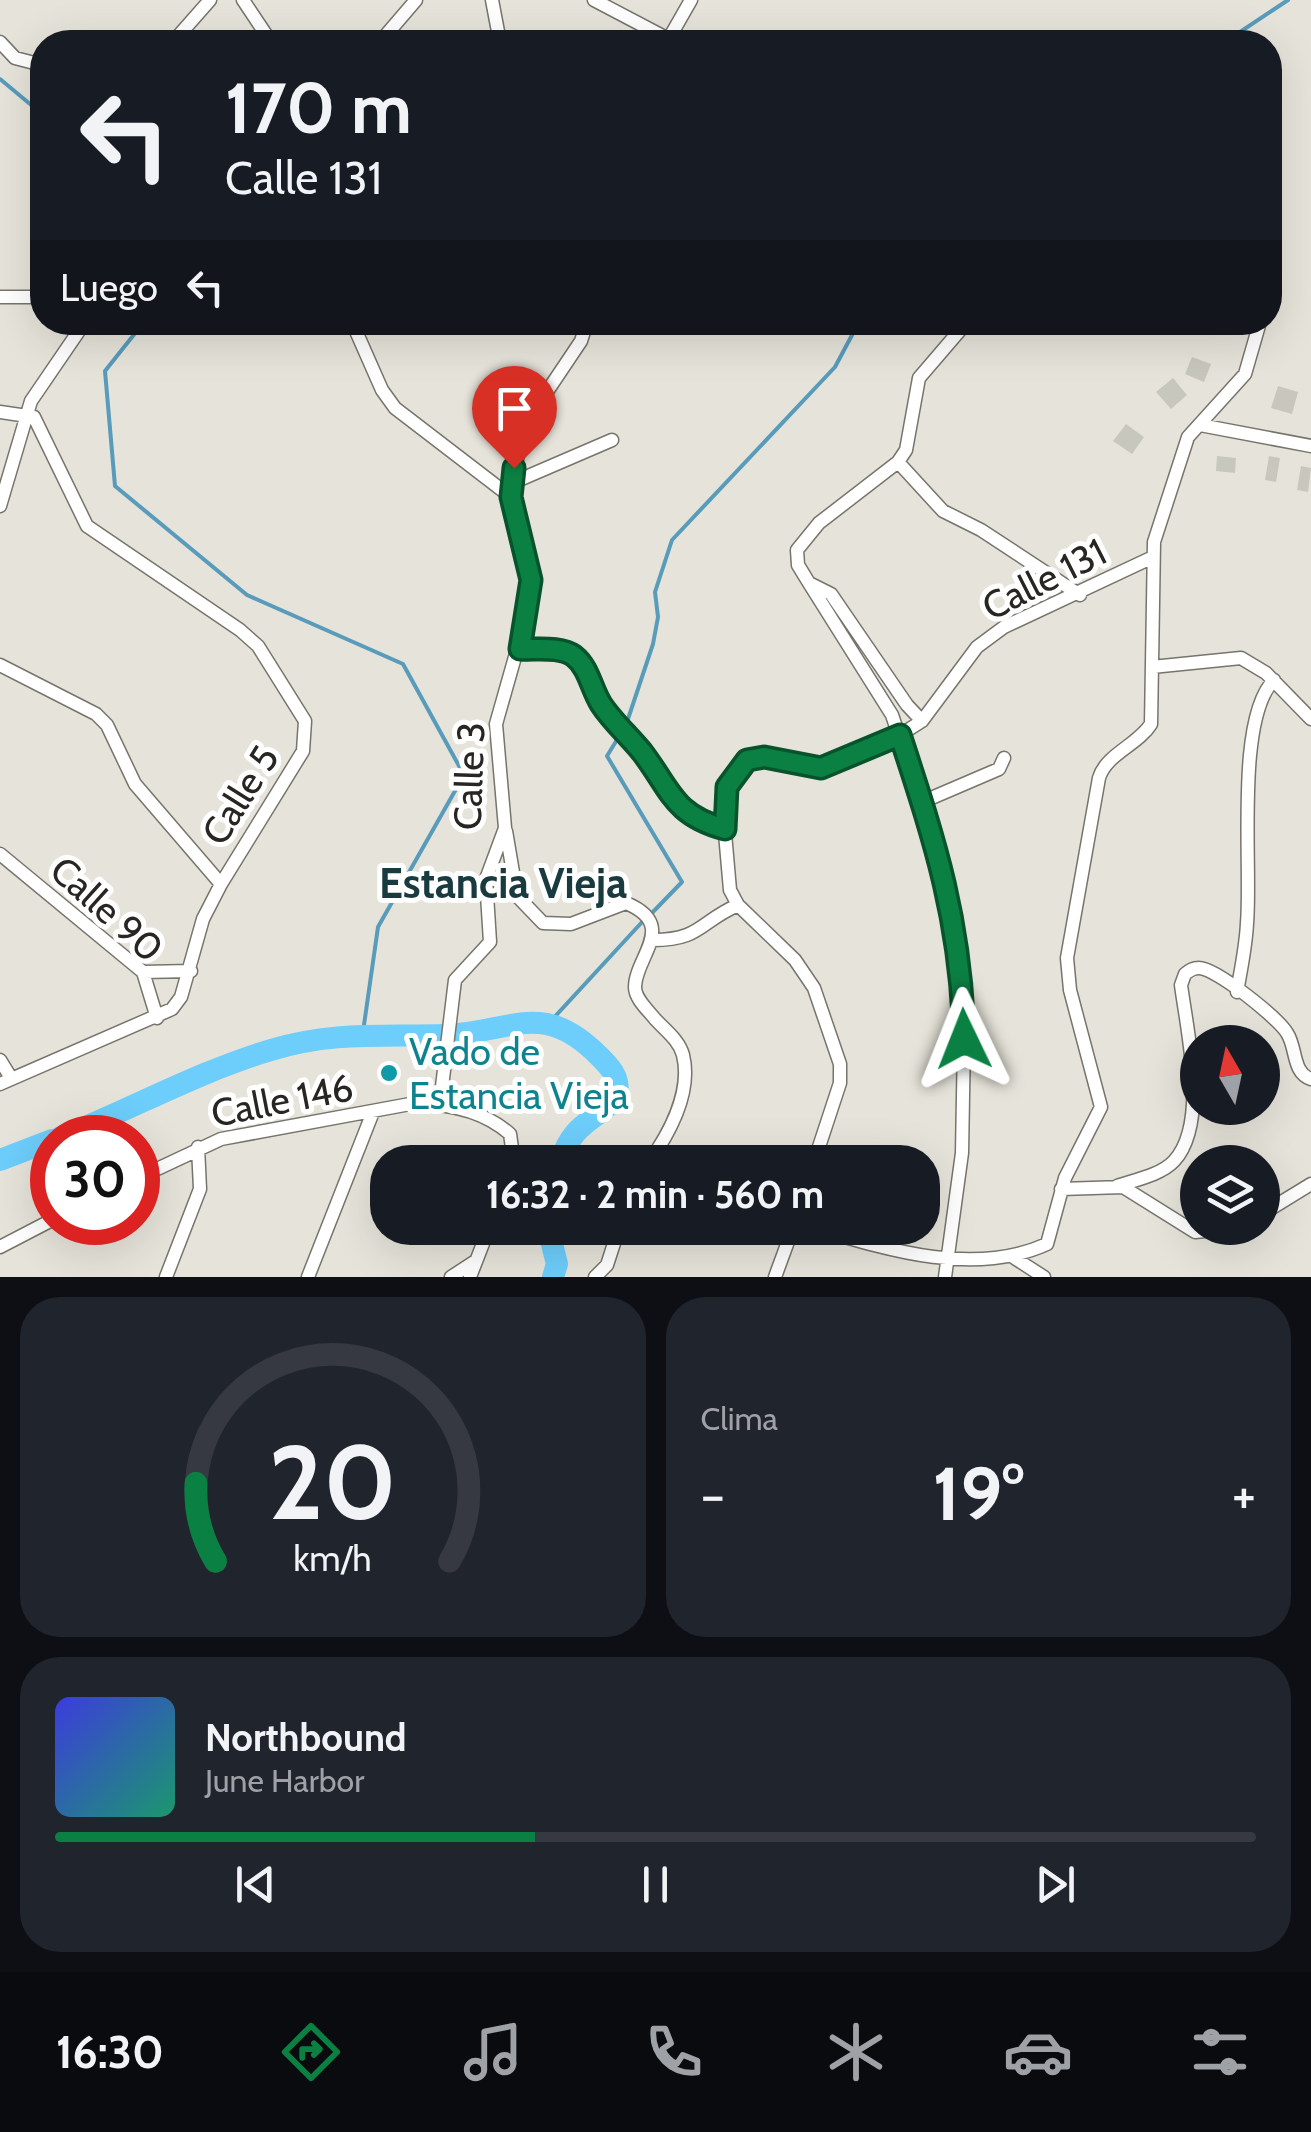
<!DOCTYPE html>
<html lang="es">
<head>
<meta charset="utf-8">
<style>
  :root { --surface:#171b24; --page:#20242c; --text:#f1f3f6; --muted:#9ea1a6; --line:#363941; --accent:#0b8043 }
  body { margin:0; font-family:Cabin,sans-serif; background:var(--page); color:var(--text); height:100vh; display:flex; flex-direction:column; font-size:38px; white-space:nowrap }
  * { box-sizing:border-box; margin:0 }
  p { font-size:32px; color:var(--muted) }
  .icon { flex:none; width:55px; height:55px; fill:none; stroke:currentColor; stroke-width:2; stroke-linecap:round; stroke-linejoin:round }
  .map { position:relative; height:1277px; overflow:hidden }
  .sheet { display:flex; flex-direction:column; gap:20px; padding:20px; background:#0d0f14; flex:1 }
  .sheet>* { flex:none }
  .top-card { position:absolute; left:30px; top:30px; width:1252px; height:305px; border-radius:40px; box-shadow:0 10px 40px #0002; background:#171b24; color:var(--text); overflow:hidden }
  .needle { width:65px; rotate:351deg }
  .buttons { position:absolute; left:1180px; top:1025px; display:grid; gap:20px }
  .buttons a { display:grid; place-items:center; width:100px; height:100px; border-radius:50%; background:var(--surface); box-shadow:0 10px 40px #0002; font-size:50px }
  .speed { position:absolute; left:30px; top:1115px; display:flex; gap:20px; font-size:50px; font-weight:700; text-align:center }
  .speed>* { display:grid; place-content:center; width:130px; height:130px; border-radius:50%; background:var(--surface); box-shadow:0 10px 40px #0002; line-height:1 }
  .speed .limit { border:15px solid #d22; background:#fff; color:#111 }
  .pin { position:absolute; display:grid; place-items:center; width:85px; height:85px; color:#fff; margin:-102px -42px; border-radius:50% 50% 50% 0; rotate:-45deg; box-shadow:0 0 10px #0007 }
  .pin .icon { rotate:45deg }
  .me { position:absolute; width:110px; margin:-55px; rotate:358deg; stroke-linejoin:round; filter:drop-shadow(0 0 8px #0008) }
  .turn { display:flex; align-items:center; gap:35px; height:210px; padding:0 30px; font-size:45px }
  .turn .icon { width:130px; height:130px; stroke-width:2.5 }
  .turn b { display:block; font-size:70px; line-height:85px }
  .then { display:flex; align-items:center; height:95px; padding:0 30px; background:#0003; gap:20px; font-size:38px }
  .big { font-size:75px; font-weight:700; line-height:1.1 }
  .sheet .widget { flex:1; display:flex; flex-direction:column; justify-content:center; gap:15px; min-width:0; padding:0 35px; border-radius:40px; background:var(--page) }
  .sheet .dial { align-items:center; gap:0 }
  .dial svg { height:260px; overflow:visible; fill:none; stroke:var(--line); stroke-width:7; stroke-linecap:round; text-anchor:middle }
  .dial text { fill:var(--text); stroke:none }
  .song { display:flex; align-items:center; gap:30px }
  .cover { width:120px; height:120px; border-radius:15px; background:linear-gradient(135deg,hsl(240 70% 55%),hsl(160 70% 35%)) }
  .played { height:10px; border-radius:5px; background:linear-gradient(90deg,var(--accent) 40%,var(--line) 40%) }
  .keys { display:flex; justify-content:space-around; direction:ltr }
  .heat { display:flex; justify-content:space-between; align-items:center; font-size:55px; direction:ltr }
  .sheet .tiles { flex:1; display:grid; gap:20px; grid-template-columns:1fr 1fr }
  .widget:last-child { grid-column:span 2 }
  .trip { position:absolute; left:370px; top:1145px; width:570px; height:100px; border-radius:40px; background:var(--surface); box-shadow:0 10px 40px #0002; font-weight:700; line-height:100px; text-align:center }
  .menu { display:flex; height:160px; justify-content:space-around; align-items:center; background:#090b0e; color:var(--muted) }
  .menu .icon { width:70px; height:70px }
  .menu .selected { color:var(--accent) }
  .menu b { font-size:45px; color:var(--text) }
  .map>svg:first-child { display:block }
</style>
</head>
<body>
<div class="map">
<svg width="1311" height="1277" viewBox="0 0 1311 1277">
  <rect width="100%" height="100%" fill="#e6e4da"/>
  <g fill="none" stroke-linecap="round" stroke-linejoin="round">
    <path stroke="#589bba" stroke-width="4" d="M1225,42L1288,0
      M0,79L42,114
      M144,322L105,371L115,486L247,595L403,664L464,775L378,927L363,1032
      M650,915L682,882L607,756L626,725L653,644L658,617L655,592L672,540L835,367L859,322
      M549,1023L643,921"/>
    <path stroke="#6dcdfb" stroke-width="22" d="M59,1138C130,1110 197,1072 271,1050C333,1031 383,1037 446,1035C513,1032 543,998 601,1058C614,1071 620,1079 617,1098C590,1124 573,1123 560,1162
      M0,1160L52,1140
      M548,1228L557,1264L553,1277"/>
  </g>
  <path fill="#c8c7bd" d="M1192,357L1211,364L1204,382L1185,374Z
    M1173,378L1187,395L1171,409L1156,392Z
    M1278,386L1298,392L1292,414L1271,408Z
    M1126,424L1144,437L1132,454L1113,441Z
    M1217,456L1236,458L1235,473L1216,471Z
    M1269,456L1280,458L1276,482L1265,480Z
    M1301,466L1311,468L1308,492L1297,490Z"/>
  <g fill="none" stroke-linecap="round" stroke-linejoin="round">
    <defs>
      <path id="minor" d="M243,0L271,42
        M492,0L500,42
        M594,0L674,42
        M0,42L15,58L42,65
        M173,42L210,0
        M380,42L416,0
        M667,42L691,0
        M1270,231L1274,250L1270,282
        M0,297H42
        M352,322L382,390L395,408L511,497
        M0,412L34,417L87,526L240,630L258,646L305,721L303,751L221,884L203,919L181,997L172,1009L0,1084
        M1200,425L1311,446
        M898,462L943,511L981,530L1080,595
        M512,483L612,440
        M0,506L31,401L85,322
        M811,584L831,594L907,705L922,721
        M520,649C536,650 560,646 574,656C589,668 591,688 601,704C612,721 629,736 642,752C671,790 673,815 725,829
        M0,665L96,714L107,725L135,784L221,884
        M1152,667L1241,658L1266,673L1311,719
        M922,802L999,769L1004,758
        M506,831L517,896L543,923L571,924L626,903C679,925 635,957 635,987C635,999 648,1010 655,1019C665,1030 679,1040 683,1055C692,1092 669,1134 649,1162
        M0,854L143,972L157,1018
        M653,940C701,940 699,922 738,905
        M143,972L191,971
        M1237,992C1241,969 1246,946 1247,923C1252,867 1235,719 1274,680
        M0,1060L11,1078
        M440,1103L455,980L490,942L486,879L505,828L496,724L530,604L526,548L511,497L514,468L532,414L581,341L587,322
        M814,1162L840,1083V1064L814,988L795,960L738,905L730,890L724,822L727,787L736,771L747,760L764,757L821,767L900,735L922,721L977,647L1004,627L1151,558
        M138,1178L221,1139L410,1104C445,1103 483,1110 510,1134L514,1162
        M1117,1186C1135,1180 1161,1175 1174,1161C1209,1123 1187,1031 1181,985L1185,974C1190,970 1193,968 1199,968C1216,968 1278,1018 1287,1033C1297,1048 1292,1073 1311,1079
        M1061,1189L1123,1187L1195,1232L1236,1228
        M1262,1214L1311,1184
        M815,1228C888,1250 974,1277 1047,1244L1065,1178L1101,1107L1070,990L1067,958L1099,778C1106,754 1138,745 1151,724L1154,542L1188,437L1245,374L1260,322
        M0,1247L52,1220
        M1013,1257L1044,1277
        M166,1277L200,1189L198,1147
        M308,1277L373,1112
        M451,1277L474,1262
        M470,1277L489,1228
        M595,1277L607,1265L619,1228
        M775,1277L793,1228
        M945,1277L962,1153L964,1039L957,930L939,854L892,715L809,583L798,565L797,550L819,523L898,462L906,450L919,378L967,322"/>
    </defs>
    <use href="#minor" stroke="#76746b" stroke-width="15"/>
    <use href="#minor" stroke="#fff" stroke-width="12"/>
  </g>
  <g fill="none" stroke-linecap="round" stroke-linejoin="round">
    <defs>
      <path id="route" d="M514,468L511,497L531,580L520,649C536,650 560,646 574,656C589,668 591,688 601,704C612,721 629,736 642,752C671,790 673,815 725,829L727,787L747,760L764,757L821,768L900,735C936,845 961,922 964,1039"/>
    </defs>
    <use href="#route" stroke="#07532c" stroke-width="25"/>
    <use href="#route" stroke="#0b8043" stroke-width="18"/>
  </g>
  <circle fill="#0f9aa8" stroke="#fff" stroke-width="4" cx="389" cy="1073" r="10"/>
  <g text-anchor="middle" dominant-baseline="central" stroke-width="10" stroke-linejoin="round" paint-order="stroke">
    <g font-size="38" fill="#272623" stroke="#fff">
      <text transform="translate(1044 579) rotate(-27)">Calle 131</text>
      <text transform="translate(469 776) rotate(-88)">Calle 3</text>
      <text transform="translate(240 795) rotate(-58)">Calle 5</text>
      <text transform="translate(107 909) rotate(42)">Calle 90</text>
      <text transform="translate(282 1100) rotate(-11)">Calle 146</text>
    </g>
    <g font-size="38" fill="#0d838f" stroke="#fff" text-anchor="start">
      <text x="409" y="1051">Vado de<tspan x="409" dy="44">Estancia Vieja</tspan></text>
    </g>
    <g font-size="42" font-weight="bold" fill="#193b40" stroke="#fff">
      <text x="503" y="883">Estancia Vieja</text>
    </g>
  </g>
</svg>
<div class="buttons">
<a><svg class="needle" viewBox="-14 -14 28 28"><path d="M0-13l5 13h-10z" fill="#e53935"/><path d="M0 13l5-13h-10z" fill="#9ea1a6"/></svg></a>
<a><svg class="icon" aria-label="layers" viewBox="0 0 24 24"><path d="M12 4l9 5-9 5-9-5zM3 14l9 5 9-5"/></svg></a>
</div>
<div class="speed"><div class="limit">30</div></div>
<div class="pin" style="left:514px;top:468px;background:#d93025"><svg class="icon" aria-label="arrive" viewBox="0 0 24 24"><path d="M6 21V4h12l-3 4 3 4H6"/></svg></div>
<svg class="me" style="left:964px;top:1039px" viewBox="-20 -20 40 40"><path d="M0-17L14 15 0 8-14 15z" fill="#0b8043" stroke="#fff" stroke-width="4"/></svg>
<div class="trip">16:32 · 2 min · 560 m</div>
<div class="top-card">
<div class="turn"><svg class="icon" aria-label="left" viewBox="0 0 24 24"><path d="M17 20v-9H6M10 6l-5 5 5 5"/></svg><div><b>170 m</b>Calle 131</div></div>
<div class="then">Luego<svg class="icon" aria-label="left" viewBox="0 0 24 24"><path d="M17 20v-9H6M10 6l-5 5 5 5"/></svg></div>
</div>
</div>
<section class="sheet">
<div class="tiles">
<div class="widget dial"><svg viewBox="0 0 100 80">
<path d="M14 69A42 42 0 1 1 86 69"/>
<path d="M14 69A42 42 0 0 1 8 45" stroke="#0b8043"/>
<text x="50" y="56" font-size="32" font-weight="700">20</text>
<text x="50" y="72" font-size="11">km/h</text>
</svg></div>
<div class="widget"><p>Clima</p>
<div class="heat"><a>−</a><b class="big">19°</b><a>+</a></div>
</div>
<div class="widget">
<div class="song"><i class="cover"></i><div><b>Northbound</b><p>June Harbor</p></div></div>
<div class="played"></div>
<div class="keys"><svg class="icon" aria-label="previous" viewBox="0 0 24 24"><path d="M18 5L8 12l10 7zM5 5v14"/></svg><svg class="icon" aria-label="pause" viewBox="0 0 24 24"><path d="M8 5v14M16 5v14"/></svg><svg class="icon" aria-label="next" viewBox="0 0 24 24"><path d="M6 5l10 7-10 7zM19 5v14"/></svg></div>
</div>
</div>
</section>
<nav class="menu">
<b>16:30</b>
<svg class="icon selected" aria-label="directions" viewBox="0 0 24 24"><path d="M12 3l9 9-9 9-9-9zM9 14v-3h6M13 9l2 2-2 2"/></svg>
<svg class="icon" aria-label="music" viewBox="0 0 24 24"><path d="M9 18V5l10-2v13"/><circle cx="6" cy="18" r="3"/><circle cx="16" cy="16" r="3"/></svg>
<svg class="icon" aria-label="phone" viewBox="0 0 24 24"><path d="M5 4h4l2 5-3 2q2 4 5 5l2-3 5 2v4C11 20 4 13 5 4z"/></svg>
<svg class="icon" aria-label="climate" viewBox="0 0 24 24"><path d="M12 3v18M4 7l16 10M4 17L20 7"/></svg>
<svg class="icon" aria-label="car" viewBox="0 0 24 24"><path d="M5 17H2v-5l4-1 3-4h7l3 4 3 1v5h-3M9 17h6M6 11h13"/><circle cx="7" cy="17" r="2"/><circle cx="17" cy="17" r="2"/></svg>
<svg class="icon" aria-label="filters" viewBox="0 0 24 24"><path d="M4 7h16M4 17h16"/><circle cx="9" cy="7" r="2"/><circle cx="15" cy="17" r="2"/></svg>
</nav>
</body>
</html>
